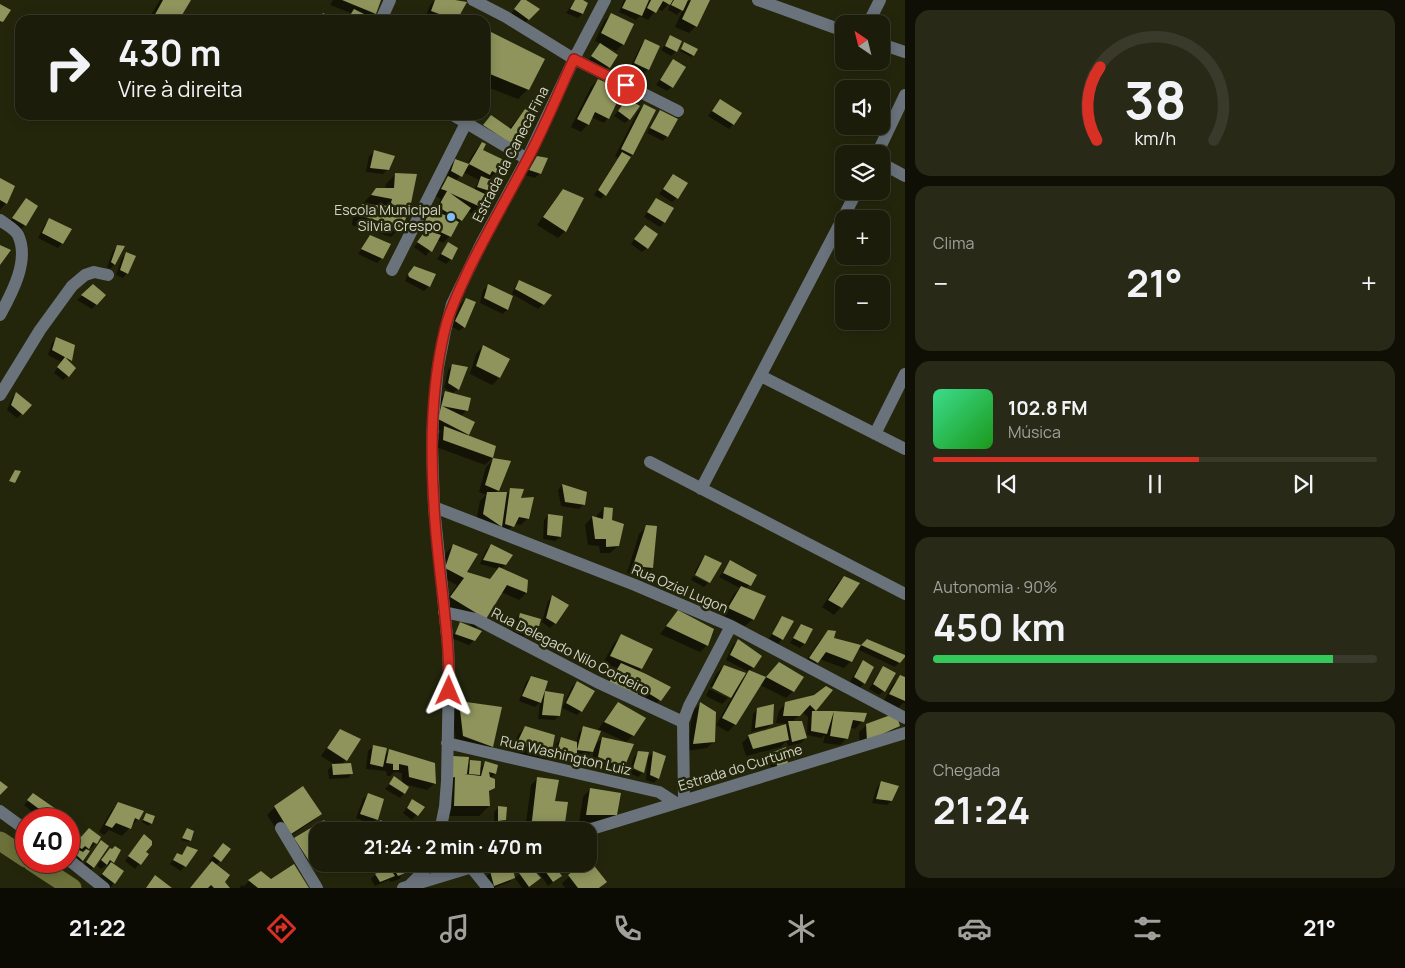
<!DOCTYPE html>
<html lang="pt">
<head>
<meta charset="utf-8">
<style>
  :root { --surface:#1b1c09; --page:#282917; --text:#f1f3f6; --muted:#a0a19c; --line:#393a2a; --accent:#d93025 }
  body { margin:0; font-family:Manrope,sans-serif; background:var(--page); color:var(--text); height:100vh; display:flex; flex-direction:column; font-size:19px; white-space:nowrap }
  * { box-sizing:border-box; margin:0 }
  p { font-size:16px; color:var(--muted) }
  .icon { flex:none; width:28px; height:28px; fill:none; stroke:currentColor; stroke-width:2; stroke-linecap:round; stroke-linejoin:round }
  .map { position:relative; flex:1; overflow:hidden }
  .side { display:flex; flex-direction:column; gap:10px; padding:10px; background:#0f0f05; width:500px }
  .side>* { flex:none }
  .hud { position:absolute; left:15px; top:15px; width:475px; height:105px; border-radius:15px; box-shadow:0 2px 12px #0003,0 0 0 1px var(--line); background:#1b1c09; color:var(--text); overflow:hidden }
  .needle { width:32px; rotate:325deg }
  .tools { position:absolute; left:835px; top:15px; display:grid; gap:10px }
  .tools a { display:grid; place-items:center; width:55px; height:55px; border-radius:10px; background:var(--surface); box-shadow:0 2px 12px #0003,0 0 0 1px var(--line); font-size:25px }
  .speed { position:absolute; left:15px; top:808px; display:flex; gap:10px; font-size:25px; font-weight:700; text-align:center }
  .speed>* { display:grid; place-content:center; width:65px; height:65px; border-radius:50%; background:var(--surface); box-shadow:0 2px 12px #0003,0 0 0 1px var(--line); line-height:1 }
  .speed .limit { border:8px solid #d22; background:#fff; color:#111 }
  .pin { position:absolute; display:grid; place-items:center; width:42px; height:42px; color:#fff; margin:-21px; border:2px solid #fff; border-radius:50%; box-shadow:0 1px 5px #0007 }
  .me { position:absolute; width:55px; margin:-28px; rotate:1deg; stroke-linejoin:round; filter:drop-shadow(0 0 4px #0008) }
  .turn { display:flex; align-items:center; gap:18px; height:105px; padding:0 20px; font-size:22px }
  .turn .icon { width:65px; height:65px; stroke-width:2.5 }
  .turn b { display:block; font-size:35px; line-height:42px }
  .big { font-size:38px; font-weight:700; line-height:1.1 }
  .side .widget { flex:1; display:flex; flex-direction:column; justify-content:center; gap:8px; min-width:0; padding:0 18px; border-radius:15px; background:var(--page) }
  .side .dial { align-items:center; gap:0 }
  .dial svg { height:130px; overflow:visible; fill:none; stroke:var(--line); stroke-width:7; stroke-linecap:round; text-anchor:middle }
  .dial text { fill:var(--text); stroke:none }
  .song { display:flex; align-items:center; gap:15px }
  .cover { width:60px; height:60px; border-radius:8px; background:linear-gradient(135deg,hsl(150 70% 55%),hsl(120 70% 35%)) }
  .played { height:5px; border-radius:2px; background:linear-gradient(90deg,var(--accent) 60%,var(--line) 60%) }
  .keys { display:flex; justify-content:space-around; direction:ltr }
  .heat { display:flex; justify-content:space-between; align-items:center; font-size:28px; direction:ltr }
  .charge { height:8px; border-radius:4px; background:linear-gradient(90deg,#34c759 90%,var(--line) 0) }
  .trip { position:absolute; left:309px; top:822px; width:288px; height:50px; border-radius:15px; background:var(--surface); box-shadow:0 2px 12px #0003,0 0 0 1px var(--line); font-weight:700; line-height:50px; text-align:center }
  .menu { display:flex; height:80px; justify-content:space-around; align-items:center; background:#0b0b04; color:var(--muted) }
  .menu .icon { width:35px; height:35px }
  .menu .active { color:var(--accent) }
  .menu b { font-size:22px; color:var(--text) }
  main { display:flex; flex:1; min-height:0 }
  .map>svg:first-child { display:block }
</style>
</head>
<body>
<main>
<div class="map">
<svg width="905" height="888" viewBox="0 0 905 888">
  <rect width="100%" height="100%" fill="#24260c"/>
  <path fill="#0007" fill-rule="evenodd" d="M160,0H189L177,20H148Z
    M333,0H380L370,20H347L351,13L330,5Z
    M435,0H449L455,20H430L425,18L430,5Z
    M522,0L538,9L524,24L511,14Z
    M575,0H580L582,14L578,18L566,13Z
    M624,0H687V1L709,0L696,26L689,33L675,27L684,7L677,15L668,10L671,2L662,11L657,9L648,20L640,16L636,20L619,12Z
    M612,14L623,44L616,51L603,45L602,46L616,56L604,72L588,61L601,44L595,41L604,21Z
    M485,31L528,89L518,99L487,87L485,90Z
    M671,37L676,51L671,56L661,50Z
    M645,41L648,69L643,74L630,68L641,45Z
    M685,43L693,55L691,57L680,51Z
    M673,60L672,87L667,91L656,85Z
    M598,80L608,118L604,123L591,117L588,124L581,132L571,127L591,87Z
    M720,100L733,124L729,129L708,116Z
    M623,104L629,119L625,123L614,116Z
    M644,105L632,154L601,199L594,195L618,158L615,156L637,113Z
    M525,110L512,144L477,133L491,117L509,129Z
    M660,111L667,136L663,141L647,133L656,116Z
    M347,115H362L357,120Z
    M482,143L481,151L496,172L488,180L492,191L487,196L484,208L477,216L467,211L450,236L443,243L437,240L426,256L414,247L424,235L417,231L425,218L432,210L433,211L441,199L435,196L441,185L448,177L447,176L451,165L456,161L466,166H470V161L467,164L475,151ZM463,172L479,180L474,190L456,181Z
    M374,152L388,169L383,174L366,172L369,156Z
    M538,157L540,173L535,178L525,175Z
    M396,174L401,227L391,237L352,225L353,216L367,199L377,189H385L386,184Z
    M674,175L677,198L672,202L659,194Z
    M0,180L6,203L0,210Z
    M563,191L565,231L558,238L537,225L556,198Z
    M656,199L664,222L660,227L644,217Z
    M22,205L25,225L20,230L9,223Z
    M50,220L62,243L58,248L38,238L45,224Z
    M641,231L647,248L642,252L631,244Z
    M370,237L382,258L377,263L358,254Z
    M448,244L451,259L446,264L437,259Z
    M118,246L123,247L114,265L110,269L107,267L113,251Z
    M127,253V273L123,278L116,275L122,258Z
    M414,267L429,286L424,291L405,281L408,274Z
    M519,281L543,304L538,309L512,294L515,286Z
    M93,286L104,295L92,309L77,300Z
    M488,286L511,297L507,310L503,314L480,303L483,290Z
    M466,299L464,327L459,331L451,326L461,304Z
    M56,339L71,360L69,362L68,376L63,380L54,373L61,362L48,355L52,343Z
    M483,346L509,360L499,378L492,385L470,374L476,354Z
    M453,365L458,389L453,393L444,388L448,370Z
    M16,393L30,405L17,418L7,410L12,398Z
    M446,393L467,410L461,416L468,434L467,436L495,446L492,458L485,465L436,447L437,435L441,431L431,427L441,397Z
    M493,460L498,490L495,493L505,496L511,490L519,499L528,518L521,525L514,524L505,533L476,522L480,501L486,495L479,492L486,467Z
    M562,485L586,493L583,505L579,509L561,506L558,490Z
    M604,508L611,520L618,546L610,553H600L599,546L588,545L585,525L592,517L597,518V515Z
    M548,515L560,537L555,541L543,539L544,520Z
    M646,527L652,568L644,575L627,573L639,534Z
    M453,545L463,578L468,573L489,580L499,569L480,564L486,550L491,545L505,565L501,569L526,593L519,600L501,592L485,619L474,629V640L469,645L451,638L461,624L475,628L442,607L457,585L439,576L446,553Z
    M705,556L710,581L694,573L701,561Z
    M730,562L755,575L746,589L753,619L745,626L722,615L734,594L740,588L719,577Z
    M693,576L708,583L704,587L691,580Z
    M844,577L841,607L834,615L822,607L837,584Z
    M552,597L555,623L550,628L542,622L548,601Z
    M678,611L707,645L700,652L660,634Z
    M520,615L539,620L536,634L531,638L512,633L516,619Z
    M783,618L782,639L778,644L769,639L778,622Z
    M802,625L804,644L800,648L790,643Z
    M828,631L832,639L862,646L867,640L899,662L895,667L857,649L851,661L844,668L819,659L810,670L803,665L821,639Z
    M622,635L641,668L638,672L669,688L655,705L603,689L617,668L603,663L614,643Z
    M738,641L753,667L749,671L766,678L779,663L793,691L786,698L760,685L735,724L728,732L716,725L734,694L729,696L710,686L717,673L724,666L742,680L749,672L726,660L733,645Z
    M863,662L864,683L860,688L850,682L859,666Z
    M883,668L884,691L879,695L869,689L879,672Z
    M531,677L543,692L562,695L559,715L555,720L538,719L540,702L535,707L519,701L526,682Z
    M901,677L905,678V703H903L898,708L883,702L893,684Z
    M577,683L581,711L577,715L562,708L572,687Z
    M709,689L728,698L722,704L706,696Z
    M831,690L813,712L865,714L862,721L855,729L850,727L847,738L840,745L823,743L825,735L821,738L807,735L808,717L802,712L792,722L806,738L801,743L788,746L786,741L781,747L746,756L742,743L749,736L790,724L776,723L779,711L786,703Z
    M459,702L492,746L485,753L456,743L452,709Z
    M618,704L633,735L626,742L600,730L594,746L602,738L623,767L616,775L591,764L594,749L587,756L576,754L575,760L571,764L552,759L557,743L562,738L576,743L579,732L584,728L597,731L611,711Z
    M700,704L714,741L707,748L687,751L693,711Z
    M758,709L772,724L767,728L751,732L753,714Z
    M867,725L898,726L891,733L860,747L859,732Z
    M525,727L554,736L550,755L543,762L511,750L518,735Z
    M340,730L346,760L341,765L352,773L348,778L329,779L328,770L334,764L321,756L333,738Z
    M373,746L384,756L389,751L435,783L427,790L404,784V793L400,798L385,789L394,778L402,783V773L395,772L390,776H387L386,771L366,769L368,751Z
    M785,749L787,764L774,771L767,759L771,754Z
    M638,753L643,772L638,777L629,773L630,768L641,773V770L631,766L634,757Z
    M653,753L658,778L654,783L646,780L648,757Z
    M471,762L480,768L485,763L495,773L490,779L494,788L488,793L489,806L479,816H445L443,768L467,766Z
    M538,778L554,802L562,830L561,831H525L531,785Z
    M881,783L891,801L887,805L872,803L877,787Z
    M302,788L320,814L313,821L284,840L267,815L275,807Z
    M590,789L616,815L609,822H579L583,797Z
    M33,795L54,809L40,818L24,805Z
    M368,795L376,819L372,824L356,818L363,799Z
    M412,800L423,807L412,820L403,813Z
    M119,803L138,819L122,836L109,830L104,835L99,832L111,811Z
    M499,807L505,820L501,824L494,825V812Z
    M146,814L154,817L149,826L142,822Z
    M323,822L330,831H318V857L302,867L295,839Z
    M185,832L190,840L188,842L181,840Z
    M77,835L81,838L99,837L91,848L89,847L86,850L80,862L74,857L77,853L69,849V846Z
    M144,836V852L147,855L135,869L125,861Z
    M101,842L93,867L89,872L82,867Z
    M187,847L196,851L181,871L170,864L177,854L181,856Z
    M219,850H229L216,865L223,882L229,888H190L212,863L209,861Z
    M105,854L113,862L111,864L114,883L110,888L98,879L108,866L106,865L101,869L97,866Z
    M588,861L605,882L600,888H565L562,883L584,864H588Z
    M363,864H416L411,869L399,876L401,878L397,880L390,882L389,880L375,886L371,879L375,875L384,871L381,866L369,874Z
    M533,864H551L561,876L548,886Z
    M491,872L514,878L509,882L494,888H489L486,877Z
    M520,874L535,882L528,888H522L515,878Z
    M271,880L308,888H239L242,885L244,886L249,881Z"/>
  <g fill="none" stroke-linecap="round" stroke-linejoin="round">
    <path stroke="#6c713a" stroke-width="19" d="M0,841L26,858
      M31,861L72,888"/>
  </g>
  <path fill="#8e945b" d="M163,0H191L179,20H152Z
    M342,0H381L376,14Z
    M435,0H455L467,2L457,20H442V15L431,11Z
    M521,0H526L540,9L529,20L514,9Z
    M575,0H583L588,3L583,14L570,9Z
    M626,0H649L642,16L622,8Z
    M651,0H673L670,5L663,1L656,13L647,8Z
    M674,0H688L683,11L671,5Z
    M691,0H710L697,27L682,19Z
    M0,4L11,10L3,22L0,21Z
    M354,9L372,18L371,20H347Z
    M323,13L335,20H319Z
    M611,13L634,24L624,45L601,33Z
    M485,29L545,59L529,90L485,72Z
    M670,35L682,41L677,52L665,46Z
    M645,39L660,46L649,70L634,63Z
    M684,42L698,49L694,56L681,49Z
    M600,43L618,55L610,68L591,56Z
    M673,59L686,67L673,88L660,80Z
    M598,79L609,84L607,90L620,96L609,119L595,112L589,125L577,119Z
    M627,98L640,106L630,120L618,111Z
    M720,99L742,113L734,125L712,111Z
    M644,104L656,110L633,155L621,149Z
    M525,109L534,114L513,145L483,125L491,115L511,129Z
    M660,110L678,119L668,137L650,128Z
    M482,142L486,144L483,150L504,160L496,173L492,171L490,175L469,164Z
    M374,150L395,156L389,170L370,168Z
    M622,152L631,157L606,196L598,190Z
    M537,156L548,158L541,174L529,170Z
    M455,159L469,164L462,177L451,171Z
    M395,173L417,174L410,208L402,228L361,216L362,204L390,206L392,199L371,195L376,188H394Z
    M673,174L688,183L678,199L663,189Z
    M448,176L493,198L485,209L450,193L471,208L462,221L438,207L447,191L441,189Z
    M481,176L496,182L493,192L477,187Z
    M0,178L15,186L7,204L0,200Z
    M563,189L584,198L566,232L543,217Z
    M26,198L38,206L26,226L12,218Z
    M656,198L674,208L665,223L647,212Z
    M432,209L459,222L451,237L423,224Z
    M49,218L72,229L63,244L42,233Z
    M645,225L658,234L648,249L634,239Z
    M426,230L441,235L432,252L417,242Z
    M370,235L391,244L383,259L361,249Z
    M448,242L458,248L452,260L441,254Z
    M0,245L11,250L0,265Z
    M117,245L125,246L115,265L111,262Z
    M126,252L136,256L128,274L120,270Z
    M414,266L436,274L430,287L409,277L408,274Z
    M519,280L552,295L544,305L515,289Z
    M93,284L106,295L97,305L81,295Z
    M488,284L513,296L508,310L484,298Z
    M466,298L476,302L465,328L455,321Z
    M56,337L75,345L72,361L52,350Z
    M483,345L510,359L500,378L476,366Z
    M65,357L76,368L69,377L57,367Z
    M452,364L468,367L459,390L448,383Z
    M445,391L471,398L468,411L442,406L475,422L469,435L438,419Z
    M16,392L32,405L23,415L11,405Z
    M444,426L496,446L493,458L443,440Z
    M493,458L511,461L499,491L485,485Z
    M15,470L21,471L15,483L9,481Z
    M562,484L587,492L585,505L565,502Z
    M510,488L524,489L521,498L534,497L529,519L519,517L514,527L505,524Z
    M487,492H507L502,527L483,514Z
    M604,507L613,508L612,520L624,524L619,546L606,547V539H595L592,516L603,519Z
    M548,514L563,516L561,537L547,535Z
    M646,525L657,526L653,568L633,566Z
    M453,544L478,554L467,572L490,579L499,567L528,580L527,593L507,585L486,619L450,597L464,578L445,568Z
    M491,544L513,555L506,565L483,560Z
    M705,555L722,563L710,583L695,575Z
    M730,560L757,575L751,586L723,573Z
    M844,576L860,583L842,608L828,600Z
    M741,586L766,596L754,620L728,608Z
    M552,595L569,605L556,624L546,618Z
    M678,610L714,629L708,646L666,626Z
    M520,613L541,619L537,634L516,629Z
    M782,616L794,621L783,640L772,634Z
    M460,622L482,631L475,641L455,634Z
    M801,624L813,629L805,644L793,638Z
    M828,630L836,631L834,638L861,645L852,662L826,652L818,663L809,658Z
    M621,634L653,649L642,669L610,656Z
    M738,639L762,656L754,668L730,655Z
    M867,639L905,655V657L900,663L861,645Z
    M863,660L874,667L865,684L854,677Z
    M779,662L804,677L794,692L766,677Z
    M621,663L646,674L671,687L661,701L640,688L637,695L609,682Z
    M724,665L746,673L731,698L712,688Z
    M883,666L896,673L885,692L873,684Z
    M749,670L766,677L736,725L722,718Z
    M900,675L905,677V701L889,694Z
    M531,676L548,681L541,703L522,696Z
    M577,681L595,691L582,712L566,703Z
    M826,686L833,690L816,711H834L867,713L864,722L853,720L848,739L830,736L834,711L827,734L811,731L812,711H816L810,705L800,716H783L785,702L814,695Z
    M545,691L564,694L560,716L542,715Z
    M459,701L502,707L493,747L463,736Z
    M618,702L646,718L634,736L604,722Z
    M700,702L716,712L715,742L693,744Z
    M774,704L773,724L755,728L757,708Z
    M896,713L900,726L867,741L866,724Z
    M788,721H802L807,738L792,742Z
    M786,724L789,740L753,749L748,735Z
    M525,726L555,735L551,755L517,743Z
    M583,726L601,731L593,752L577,750Z
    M340,729L361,739L347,761L327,748Z
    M561,737L577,742V760L556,755Z
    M602,737L634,744L624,768L598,757Z
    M373,745L387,748L383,767L370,764Z
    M786,747L788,764L778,767L771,753Z
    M389,749L435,763L436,784L409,777L408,766L399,764V770H393V764L386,763Z
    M638,751L649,752L644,773L633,768Z
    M653,751L666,756L659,779L650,775Z
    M453,756L469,757L467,774H464L481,776L485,761L498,765L496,774L489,772L490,777L495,779V788L489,791L490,806H454L455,777L451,778Z
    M470,760L481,761L480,775L469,774Z
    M351,763L353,774L333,775L332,764Z
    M394,776L409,787L405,794L389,784Z
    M537,777L559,780L555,801L568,802L564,830L531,829Z
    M0,781L8,787L0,795Z
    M881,781L899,786L892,801L876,799Z
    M303,786L322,814L291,834L274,806Z
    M590,788L621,793L617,815H586Z
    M33,793L56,809L48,819H38L43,812L27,800Z
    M368,793L384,799L378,820L360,814Z
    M412,799L425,807L418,816L407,808Z
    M118,802L144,811L139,820L135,818L131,829L116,823L112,828L105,825Z
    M498,806L507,807L506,820L498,821Z
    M146,813L155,816L152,824L143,820Z
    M64,814L73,819L69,824V819H60Z
    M324,820L331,831H318V855L309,861L294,838Z
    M381,820L390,831H373L370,827Z
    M89,828L101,837L97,844L93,842L89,849L85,846L82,849L71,843L77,834L81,837Z
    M187,828L194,831L191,841L182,838Z
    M144,834L152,841V845L146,852L149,854L141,865L128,856Z
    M101,840L109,846L94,868L86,862Z
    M223,843L231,849L221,862L213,856Z
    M115,846L121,850L114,863L110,860L107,865L101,860L110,848L112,849Z
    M187,846L198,850L186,867L173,860L177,853L182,855Z
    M86,849L90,851L83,861L75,854L79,850L83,852Z
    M588,858L607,882L599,888H578L568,875L582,864H588Z
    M212,861L230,875L225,882L230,888H214L211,885L208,888H190Z
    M111,862L124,871L115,884L102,874Z
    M294,864L309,888H258L248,880L261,871L271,879Z
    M370,864H385L374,871Z
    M391,864H417L405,873L398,876Z
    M512,864L515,878L494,886L490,871Z
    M540,864H553L562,876L553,882Z
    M529,865L541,878L529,887L519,873Z
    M389,867L395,876L380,882L375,874Z
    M155,875L172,888H146Z"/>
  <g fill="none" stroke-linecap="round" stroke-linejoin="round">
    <path stroke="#6a737c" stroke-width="12" d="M473,0L506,17L574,59L678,111
      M758,0L844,31
      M381,20L390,0
      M868,24L880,0
      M881,44L905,52
      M453,115L527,159
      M877,154L905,95
      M881,163L905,176
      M0,220C5,224 15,229 18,235C30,260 12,293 0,315
      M392,270L466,123
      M761,376L905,449
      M0,395L40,330L72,286L85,275L94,272L108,275
      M875,434L905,374
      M650,462L905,594
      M701,489L857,191
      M434,507L635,585L731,626L905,718
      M444,612L476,619L597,682L683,722
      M447,743L650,790L659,792L676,803
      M684,800L683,722L689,706L731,626
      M0,811L26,830
      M281,828L317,888
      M440,831L445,807L447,781L449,674L448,646L434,507L432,446L433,420L438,367L445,331L452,304L482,242L527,159L574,59L605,0
      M585,831L905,733
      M69,860L104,888
      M471,867L488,888
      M410,885L424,871L427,864
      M403,888L482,864"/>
  </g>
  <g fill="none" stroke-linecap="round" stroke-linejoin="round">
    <defs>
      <path id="route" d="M449,691C450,629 437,568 434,506C430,447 431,386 445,329C450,308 460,289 469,269C487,233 507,198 526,162C544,129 558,93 574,59L626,85"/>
    </defs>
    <use href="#route" stroke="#8d1f18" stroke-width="12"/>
    <use href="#route" stroke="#d93025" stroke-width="9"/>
  </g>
  <circle fill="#82bcfa" stroke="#24260c" stroke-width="2" cx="451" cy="217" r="5"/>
  <g text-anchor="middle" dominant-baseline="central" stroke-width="5" stroke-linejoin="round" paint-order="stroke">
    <g font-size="14" fill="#d3d5c6" stroke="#24260c">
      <text transform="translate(510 154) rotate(-63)">Estrada da Caneca Fina</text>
      <text transform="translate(680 588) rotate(23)">Rua Oziel Lugon</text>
      <text transform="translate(571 651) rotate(27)">Rua Delegado Nilo Cordeiro</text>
      <text transform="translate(566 755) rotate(13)">Rua Washington Luiz</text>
      <text transform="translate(740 767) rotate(-17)">Estrada do Curtume</text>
    </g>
    <g font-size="14" fill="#d3d5c6" stroke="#24260c" text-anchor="end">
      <text x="441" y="209">Escola Municipal<tspan x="441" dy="16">Silvia Crespo</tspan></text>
    </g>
  </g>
</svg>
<div class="tools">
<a><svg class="needle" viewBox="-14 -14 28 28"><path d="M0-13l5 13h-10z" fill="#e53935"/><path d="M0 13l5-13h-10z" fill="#a0a19c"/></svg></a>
<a><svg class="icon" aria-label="sound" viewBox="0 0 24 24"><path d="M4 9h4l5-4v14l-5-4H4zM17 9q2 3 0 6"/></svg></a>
<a><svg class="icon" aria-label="layers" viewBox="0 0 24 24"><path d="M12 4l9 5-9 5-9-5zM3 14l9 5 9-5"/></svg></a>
<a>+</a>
<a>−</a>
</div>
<div class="speed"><div class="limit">40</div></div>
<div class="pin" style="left:626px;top:85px;background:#d93025"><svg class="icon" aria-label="arrive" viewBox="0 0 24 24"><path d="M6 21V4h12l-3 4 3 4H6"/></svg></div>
<svg class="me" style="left:449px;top:691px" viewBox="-20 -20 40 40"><path d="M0-17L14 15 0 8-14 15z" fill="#d93025" stroke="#fff" stroke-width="4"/></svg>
<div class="trip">21:24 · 2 min · 470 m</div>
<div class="hud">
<div class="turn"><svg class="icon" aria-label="right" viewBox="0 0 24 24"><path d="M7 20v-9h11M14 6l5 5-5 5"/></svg><div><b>430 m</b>Vire à direita</div></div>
</div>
</div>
<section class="side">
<div class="widget dial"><svg viewBox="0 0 100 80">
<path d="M14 69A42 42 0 1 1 86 69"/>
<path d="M14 69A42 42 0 0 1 16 24" stroke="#d93025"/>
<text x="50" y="56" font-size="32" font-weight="700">38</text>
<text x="50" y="72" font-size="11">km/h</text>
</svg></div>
<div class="widget"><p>Clima</p>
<div class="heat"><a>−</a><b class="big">21°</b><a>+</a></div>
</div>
<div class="widget">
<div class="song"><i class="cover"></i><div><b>102.8 FM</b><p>Música</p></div></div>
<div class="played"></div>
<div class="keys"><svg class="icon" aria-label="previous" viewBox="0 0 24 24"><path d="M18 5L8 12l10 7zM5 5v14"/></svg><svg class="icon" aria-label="pause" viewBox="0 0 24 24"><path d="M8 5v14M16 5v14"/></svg><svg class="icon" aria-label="next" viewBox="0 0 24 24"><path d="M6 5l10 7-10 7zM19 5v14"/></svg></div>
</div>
<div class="widget"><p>Autonomia · 90%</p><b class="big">450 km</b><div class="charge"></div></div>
<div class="widget"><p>Chegada</p><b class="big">21:24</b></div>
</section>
</main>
<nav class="menu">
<b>21:22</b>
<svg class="icon active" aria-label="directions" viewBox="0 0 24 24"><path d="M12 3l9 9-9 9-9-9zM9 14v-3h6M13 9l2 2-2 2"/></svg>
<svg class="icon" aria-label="music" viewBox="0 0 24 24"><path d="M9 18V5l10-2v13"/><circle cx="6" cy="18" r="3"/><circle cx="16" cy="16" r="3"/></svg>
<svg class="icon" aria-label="phone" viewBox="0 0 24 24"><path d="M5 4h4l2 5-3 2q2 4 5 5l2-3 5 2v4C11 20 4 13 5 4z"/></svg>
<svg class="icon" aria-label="climate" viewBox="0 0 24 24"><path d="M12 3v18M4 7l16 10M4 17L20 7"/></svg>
<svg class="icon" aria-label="car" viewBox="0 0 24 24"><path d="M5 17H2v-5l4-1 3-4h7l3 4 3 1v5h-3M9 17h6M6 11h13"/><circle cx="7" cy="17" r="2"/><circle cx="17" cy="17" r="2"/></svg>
<svg class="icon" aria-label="filters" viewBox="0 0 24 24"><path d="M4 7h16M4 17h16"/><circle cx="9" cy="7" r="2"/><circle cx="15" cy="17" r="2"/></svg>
<b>21°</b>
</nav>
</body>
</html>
